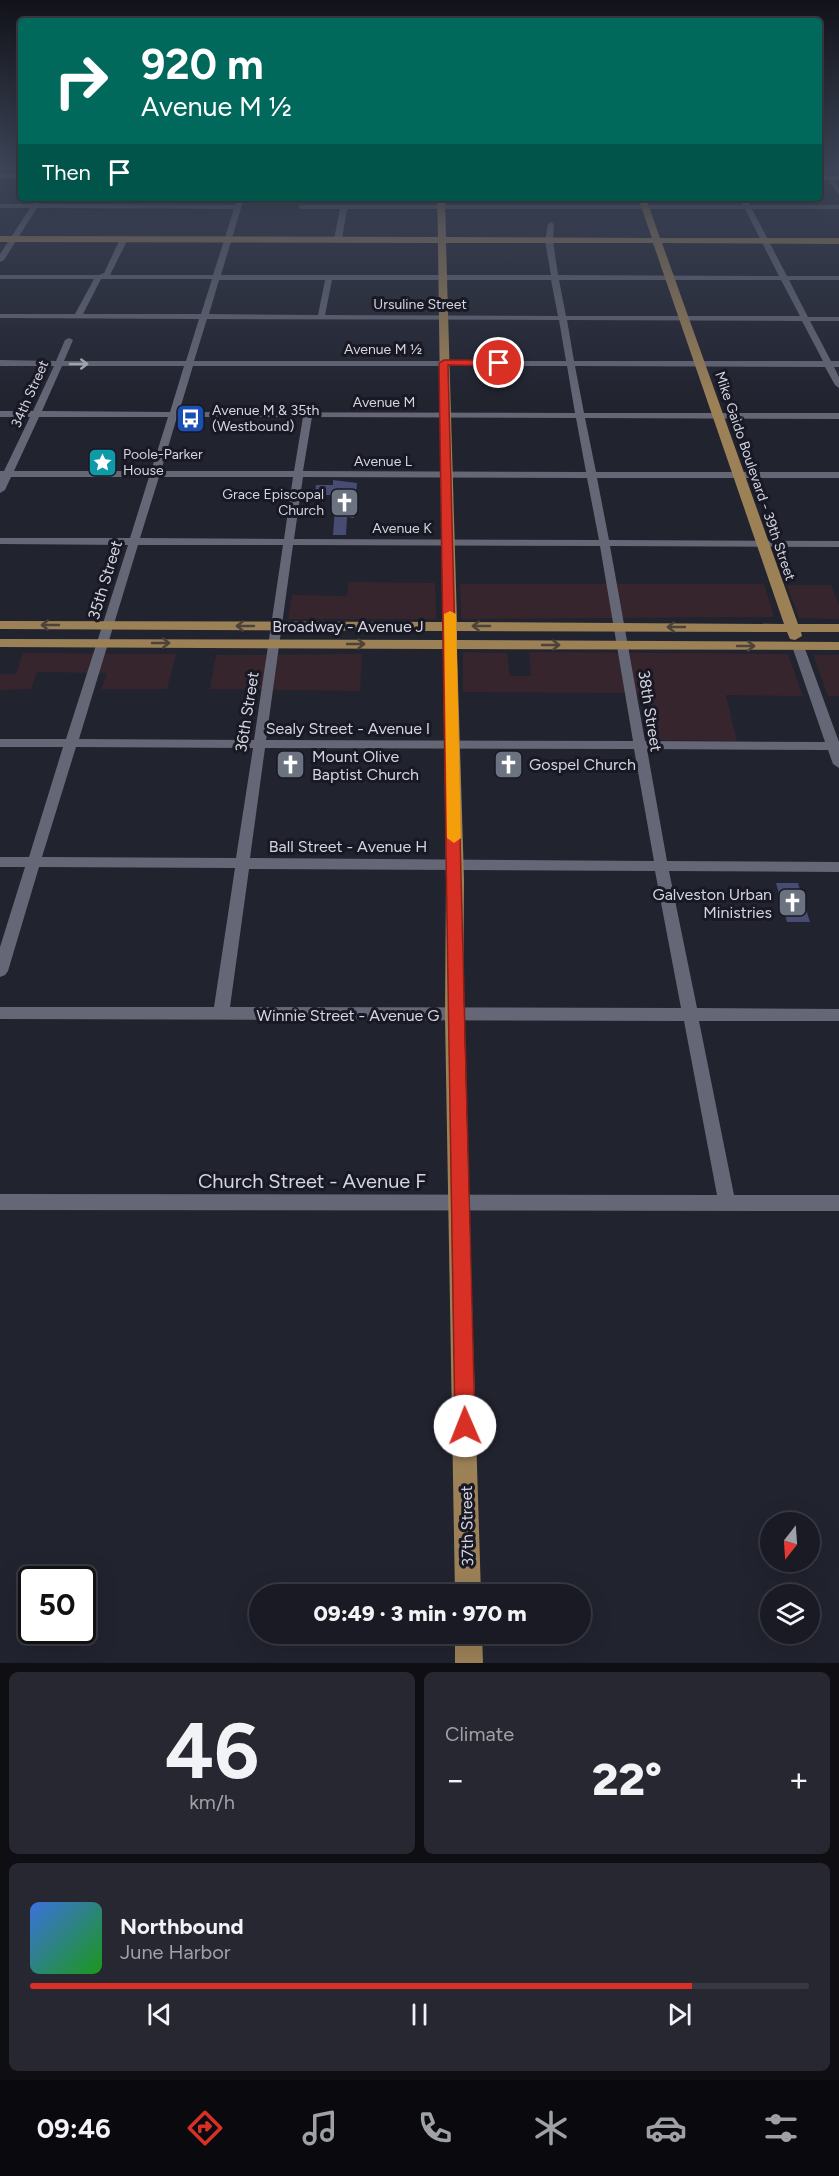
<!DOCTYPE html>
<html lang="en">
<head>
<meta charset="utf-8">
<style>
  :root { --surface:#191a23; --page:#262730; --text:#f1f3f6; --muted:#9fa1a6; --line:#373841; --accent:#d93025 }
  body { margin:0; font-family:Figtree,sans-serif; background:var(--page); color:var(--text); height:100vh; display:flex; flex-direction:column; font-size:22px; white-space:nowrap }
  * { box-sizing:border-box; margin:0 }
  p { font-size:20px; color:var(--muted) }
  .icon { flex:none; width:33px; height:33px; fill:none; stroke:currentColor; stroke-width:2; stroke-linecap:round; stroke-linejoin:round }
  .map { position:relative; height:1663px; overflow:hidden }
  .drawer { display:flex; flex-direction:column; gap:9px; padding:9px; background:#0e0e13; flex:1 }
  .drawer>* { flex:none }
  .banner { position:absolute; left:18px; top:18px; width:804px; height:183px; border-radius:6px; box-shadow:0 6px 24px #0002,0 0 0 2px var(--line); background:#00695c; color:#fff; overflow:hidden }
  .needle { width:39px; rotate:197deg }
  .fabs { position:absolute; left:760px; top:1512px; display:grid; gap:12px }
  .fabs a { display:grid; place-items:center; width:60px; height:60px; border-radius:50%; background:var(--surface); box-shadow:0 6px 24px #0002,0 0 0 2px var(--line); font-size:30px }
  .speed { position:absolute; left:18px; top:1566px; display:flex; gap:12px; font-size:30px; font-weight:700; text-align:center }
  .speed>* { display:grid; place-content:center; width:78px; height:78px; border-radius:50%; background:var(--surface); box-shadow:0 6px 24px #0002,0 0 0 2px var(--line); line-height:1 }
  .speed .limit { border:3px solid #111; border-radius:9px; background:#fff; color:#111 }
  .pin { position:absolute; display:grid; place-items:center; width:51px; height:51px; color:#fff; margin:-26px; border:3px solid #fff; border-radius:50%; box-shadow:0 2px 6px #0007 }
  .me { position:absolute; width:66px; margin:-33px; rotate:359deg; stroke-linejoin:round; filter:drop-shadow(0 0 4px #0008) }
  .turn { display:flex; align-items:center; gap:21px; height:126px; padding:0 24px; font-size:27px }
  .turn .icon { width:78px; height:78px; stroke-width:2.5 }
  .turn b { display:block; font-size:42px; line-height:51px }
  .then { display:flex; align-items:center; height:57px; padding:0 24px; background:#0003; gap:12px; font-size:22px }
  .big { font-size:45px; font-weight:800; line-height:1.1 }
  .drawer .card { flex:1; display:flex; flex-direction:column; justify-content:center; gap:9px; min-width:0; padding:0 21px; border-radius:9px; background:var(--page) }
  .drawer .dial { align-items:center; gap:0 }
  .dial b { font-size:78px; line-height:1 }
  .song { display:flex; align-items:center; gap:18px }
  .cover { width:72px; height:72px; border-radius:9px; background:linear-gradient(135deg,hsl(220 70% 55%),hsl(120 70% 35%)) }
  .played { height:6px; border-radius:3px; background:linear-gradient(90deg,var(--accent) 85%,var(--line) 85%) }
  .keys { display:flex; justify-content:space-around; direction:ltr }
  .heat { display:flex; justify-content:space-between; align-items:center; font-size:33px; direction:ltr }
  .drawer .tiles { flex:1; display:grid; gap:9px; grid-template-columns:1fr 1fr }
  .card:last-child { grid-column:span 2 }
  .trip { position:absolute; left:249px; top:1584px; width:342px; height:60px; border-radius:30px; background:var(--surface); box-shadow:0 6px 24px #0002,0 0 0 2px var(--line); font-weight:800; line-height:60px; text-align:center }
  .menu { display:flex; height:96px; justify-content:space-around; align-items:center; background:#0a0a0e; color:var(--muted) }
  .menu .icon { width:42px; height:42px }
  .menu .active { color:var(--accent) }
  .menu b { font-size:27px; color:var(--text) }
  .map>svg:first-child { display:block }
</style>
</head>
<body>
<div class="map">
<svg width="839" height="1663" viewBox="0 0 839 1663">
  <rect width="100%" height="100%" fill="#21232f"/>
  <path fill="#37252d" d="M349,582L435,583L436,619H288L292,595L347,596Z
    M460,584H764L774,617L461,619Z
    M787,585H831L839,605V619L799,618Z
    M463,652L507,653L510,676H531L529,652L788,654L803,696L726,695L737,741L653,740L642,693L463,692Z
    M23,653L176,654L167,689H101L107,673L37,672L31,689L0,690V674H16Z
    M362,654L360,691L210,689L216,655Z
    M813,655H839V696H828Z"/>
  <path fill="#484c72" d="M333,480L357,483L354,518L347,517L346,535H333L336,495H315L316,485H333Z
    M776,883H798L810,922H787Z"/>
  <g fill="none" stroke-linecap="round" stroke-linejoin="round">
    <path fill="#656776" fill-rule="evenodd" d="M820,168H826L839,188V195Z
      M238,198H244L221,275H551L545,241L548,224L551,222L554,224L553,241L558,275L779,276L745,209H347L342,239L338,241L334,239L340,209H301L298,207L301,205H743L740,198H746L750,205H839V209H752L787,276H839V280H789L808,317H839V321H810L831,361H839V367H834L839,377V388L835,385L825,367L575,366L584,413H839V419L585,418L596,472H839V478H597L609,540L839,541V547L610,546L645,741L825,742L792,646L798,643L804,646L839,742V768L833,764L828,750L647,749L667,861L839,862V872L669,871L697,1008L839,1009V1021H699L734,1195H839V1211L0,1210V1194L717,1195L684,1021L0,1019V1007H214L235,868L39,867L8,971L5,975L0,977V947L25,867H0V857H29L63,747H0V739H66L128,545L0,544V538H130L149,477H11L5,490L0,493V471H4L30,417H0V411H33L54,366H0V360L56,361L65,340L69,338L73,340L64,361H186L199,319L0,318V314H75L94,279H0V275H99L104,273L120,239L124,237L128,239L110,275H213L234,209L37,208L4,260L0,262V254L30,208H0V204H33L38,199L41,201L39,204L235,205ZM101,279H212L201,314H83ZM219,280H325L318,315L209,314ZM332,280H551L558,316L325,315ZM559,280H781L800,316H566ZM207,319L559,320L566,361H194ZM567,320L802,321L823,361H574ZM62,366H184L170,412L42,411ZM193,366H567L575,413L179,412ZM39,417H168L151,471H14ZM177,417H303L294,471H161ZM312,417L576,418L586,472L303,471ZM159,477H293L284,539L140,538ZM303,477L587,478L599,540L294,539ZM138,545H283L254,740L79,739ZM293,545L600,546L633,741L266,740ZM76,747L253,748L236,858L42,857ZM265,748L634,749L654,861L250,858ZM249,869L655,871L681,1008L230,1007Z"/>
    <path fill="#9c8157" fill-rule="evenodd" d="M0,174H21V178H0Z
      M819,176H839V180H819Z
      M437,198H445L446,237L652,238L638,198H646L660,238H839V244L662,243L798,624H839V632H801L802,636L795,640L790,639L787,632L457,631V640L839,642V650L457,649L464,880L463,1016L481,1594H455L445,1016L446,880L443,649L0,647V639L443,640V631L0,629V621L443,622L438,243L0,242V236L438,237ZM446,243H653L784,624L457,622Z
      M455,1634H482L483,1663H455Z"/>
  </g>
  <defs><path id="oneway-shaft" d="M-6 0H5M1.5-3L5.5 0L1.5 3" fill="none" stroke-width="1.6" stroke-linecap="round" stroke-linejoin="round" transform="scale(1.5)"/></defs>
  <use stroke="#b3b4bf" href="#oneway-shaft" transform="translate(79 364)"/>
  <g stroke="#4d4339">
    <use href="#oneway-shaft" transform="translate(50 625) rotate(-180)"/>
    <use href="#oneway-shaft" transform="translate(245 626) rotate(-180)"/>
    <use href="#oneway-shaft" transform="translate(481 626) rotate(-180)"/>
    <use href="#oneway-shaft" transform="translate(676 627) rotate(-180)"/>
    <use href="#oneway-shaft" transform="translate(161 643)"/>
    <use href="#oneway-shaft" transform="translate(356 644)"/>
    <use href="#oneway-shaft" transform="translate(551 645)"/>
    <use href="#oneway-shaft" transform="translate(746 646)"/>
  </g>
  <linearGradient id="sky" x2="0" y2="1"><stop stop-color="#12131a"/><stop offset="0.42" stop-color="#3d4558"/><stop offset="1" stop-color="#3d4558" stop-opacity="0"/></linearGradient>
  <rect width="839" height="401" fill="url(#sky)"/>
  <path fill="#d93025" stroke="#8d1f18" stroke-width="1.5" d="M444,360H499L504,363L499,366L448,365C458,719 464,1073 475,1426L472,1434L465,1437L458,1434L455,1426C448,1072 445,717 439,363Z"/>
  <path fill="#f59e0b" d="M450,611L456,614L461,838L454,843L447,838L444,614Z"/>
  <defs>
    <symbol id="bus-square" viewBox="-11 -11 22 22"><rect x="-9" y="-9" width="18" height="18" rx="4" fill="#1a4fb4" stroke="#181925"/><path d="M-5-6H5V4H4V6H2V4H-2V6H-4V4H-5ZM-3.5-4V0h7V-4ZM-3.5 1.2v1.5H-2V1.2ZM2 1.2v1.5H3.5V1.2Z" fill="#fff"/></symbol>
    <symbol id="sight-square" viewBox="-11 -11 22 22"><rect x="-9" y="-9" width="18" height="18" rx="4" fill="#0f9aa8" stroke="#181925"/><path d="M0-6L1.8-2.2L6-1.7L2.9 1.2L3.7 5.4L0 3.3L-3.7 5.4L-2.9 1.2L-6-1.7L-1.8-2.2Z" fill="#fff"/></symbol>
    <symbol id="church-square" viewBox="-11 -11 22 22"><rect x="-9" y="-9" width="18" height="18" rx="4" fill="#6b7280" stroke="#181925"/><path d="M-1.2-6h2.4v3.5h3.3v2.4h-3.3V6h-2.4V-.1h-3.3v-2.4h3.3Z" fill="#fff"/></symbol>
  </defs>
  <g fill-rule="evenodd">
    <use href="#bus-square" x="174" y="402" width="33" height="33"/>
    <use href="#sight-square" x="86" y="446" width="33" height="33"/>
    <use href="#church-square" x="328" y="486" width="33" height="33"/>
    <use href="#church-square" x="492" y="748" width="33" height="33"/>
    <use href="#church-square" x="274" y="748" width="33" height="33"/>
    <use href="#church-square" x="776" y="886" width="33" height="33"/>
  </g>
  <g text-anchor="middle" dominant-baseline="central" stroke-width="6" stroke-linejoin="round" paint-order="stroke">
    <g font-size="14" fill="#d4d5de" stroke="#181925">
      <text x="420" y="304">Ursuline Street</text>
      <text x="383" y="349">Avenue M ½</text>
      <text transform="translate(30 394) rotate(-66)">34th Street</text>
      <text x="384" y="402">Avenue M</text>
      <text x="383" y="461">Avenue L</text>
      <text transform="translate(755 476) rotate(71)">Mike Gaido Boulevard - 39th Street</text>
      <text x="402" y="528">Avenue K</text>
    </g>
    <g font-size="14" fill="#d4d5de" stroke="#181925" text-anchor="start">
      <text x="212" y="410">Avenue M &amp; 35th<tspan x="212" dy="16">(Westbound)</tspan></text>
      <text x="123" y="454">Poole-Parker<tspan x="123" dy="16">House</tspan></text>
      <text x="324" y="494" text-anchor="end">Grace Episcopal<tspan x="324" dy="16">Church</tspan></text>
    </g>
    <g font-size="16" fill="#d4d5de" stroke="#181925">
      <text transform="translate(105 580) rotate(-73)">35th Street</text>
      <text x="348" y="626">Broadway - Avenue J</text>
      <text transform="translate(650 711) rotate(81)">38th Street</text>
      <text transform="translate(247 712) rotate(-81)">36th Street</text>
      <text x="348" y="728">Sealy Street - Avenue I</text>
      <text x="348" y="846">Ball Street - Avenue H</text>
      <text x="348" y="1015">Winnie Street - Avenue G</text>
      <text transform="translate(467 1526) rotate(-91)">37th Street</text>
    </g>
    <g font-size="16" fill="#d4d5de" stroke="#181925" text-anchor="start">
      <text x="312" y="756">Mount Olive<tspan x="312" dy="18">Baptist Church</tspan></text>
      <text x="529" y="764">Gospel Church</text>
      <text x="772" y="894" text-anchor="end">Galveston Urban<tspan x="772" dy="18">Ministries</tspan></text>
    </g>
    <g font-size="20" fill="#d4d5de" stroke="#181925">
      <text x="312" y="1181">Church Street - Avenue F</text>
    </g>
  </g>
</svg>
<div class="fabs">
<a><svg class="needle" viewBox="-14 -14 28 28"><path d="M0-13l5 13h-10z" fill="#e53935"/><path d="M0 13l5-13h-10z" fill="#9fa1a6"/></svg></a>
<a><svg class="icon" aria-label="layers" viewBox="0 0 24 24"><path d="M12 4l9 5-9 5-9-5zM3 14l9 5 9-5"/></svg></a>
</div>
<div class="speed"><div class="limit">50</div></div>
<div class="pin" style="left:499px;top:363px;background:#d93025"><svg class="icon" aria-label="arrive" viewBox="0 0 24 24"><path d="M6 21V4h12l-3 4 3 4H6"/></svg></div>
<svg class="me" style="left:465px;top:1426px" viewBox="-20 -20 40 40"><circle r="19" fill="#fff"/><path d="M0-13L10 11 0 6-10 11z" fill="#d93025"/></svg>
<div class="trip">09:49 · 3 min · 970 m</div>
<div class="banner">
<div class="turn"><svg class="icon" aria-label="right" viewBox="0 0 24 24"><path d="M7 20v-9h11M14 6l5 5-5 5"/></svg><div><b>920 m</b>Avenue M ½</div></div>
<div class="then">Then<svg class="icon" aria-label="arrive" viewBox="0 0 24 24"><path d="M6 21V4h12l-3 4 3 4H6"/></svg></div>
</div>
</div>
<section class="drawer">
<div class="tiles">
<div class="card dial"><b>46</b><p>km/h</p></div>
<div class="card"><p>Climate</p>
<div class="heat"><a>−</a><b class="big">22°</b><a>+</a></div>
</div>
<div class="card">
<div class="song"><i class="cover"></i><div><b>Northbound</b><p>June Harbor</p></div></div>
<div class="played"></div>
<div class="keys"><svg class="icon" aria-label="previous" viewBox="0 0 24 24"><path d="M18 5L8 12l10 7zM5 5v14"/></svg><svg class="icon" aria-label="pause" viewBox="0 0 24 24"><path d="M8 5v14M16 5v14"/></svg><svg class="icon" aria-label="next" viewBox="0 0 24 24"><path d="M6 5l10 7-10 7zM19 5v14"/></svg></div>
</div>
</div>
</section>
<nav class="menu">
<b>09:46</b>
<svg class="icon active" aria-label="directions" viewBox="0 0 24 24"><path d="M12 3l9 9-9 9-9-9zM9 14v-3h6M13 9l2 2-2 2"/></svg>
<svg class="icon" aria-label="music" viewBox="0 0 24 24"><path d="M9 18V5l10-2v13"/><circle cx="6" cy="18" r="3"/><circle cx="16" cy="16" r="3"/></svg>
<svg class="icon" aria-label="phone" viewBox="0 0 24 24"><path d="M5 4h4l2 5-3 2q2 4 5 5l2-3 5 2v4C11 20 4 13 5 4z"/></svg>
<svg class="icon" aria-label="climate" viewBox="0 0 24 24"><path d="M12 3v18M4 7l16 10M4 17L20 7"/></svg>
<svg class="icon" aria-label="car" viewBox="0 0 24 24"><path d="M5 17H2v-5l4-1 3-4h7l3 4 3 1v5h-3M9 17h6M6 11h13"/><circle cx="7" cy="17" r="2"/><circle cx="17" cy="17" r="2"/></svg>
<svg class="icon" aria-label="filters" viewBox="0 0 24 24"><path d="M4 7h16M4 17h16"/><circle cx="9" cy="7" r="2"/><circle cx="15" cy="17" r="2"/></svg>
</nav>
</body>
</html>
